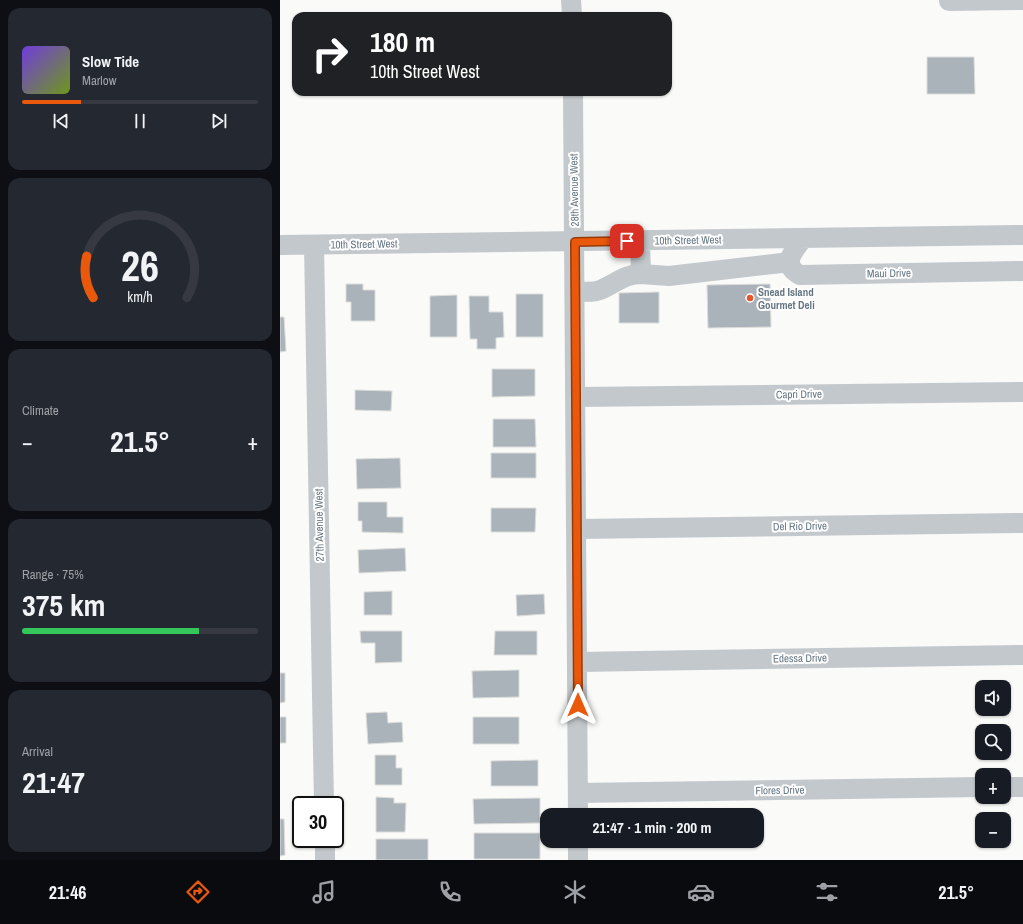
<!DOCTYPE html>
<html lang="en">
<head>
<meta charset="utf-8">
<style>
  :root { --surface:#171b24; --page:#242831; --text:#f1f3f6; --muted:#9ea1a6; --line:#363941; --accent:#ea580c }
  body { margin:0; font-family:"Archivo Narrow",sans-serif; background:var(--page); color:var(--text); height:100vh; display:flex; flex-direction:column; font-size:15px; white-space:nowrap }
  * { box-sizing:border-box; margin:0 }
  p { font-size:13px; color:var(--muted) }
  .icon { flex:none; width:22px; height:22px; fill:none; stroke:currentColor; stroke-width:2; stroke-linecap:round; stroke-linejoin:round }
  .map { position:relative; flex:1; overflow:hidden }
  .sheet { display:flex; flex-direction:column; gap:8px; padding:8px; background:#0d0f14; width:280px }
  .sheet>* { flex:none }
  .guide { position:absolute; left:12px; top:12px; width:380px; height:84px; border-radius:12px; box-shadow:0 1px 3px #0004; background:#202124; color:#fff; overflow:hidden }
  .controls { position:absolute; left:695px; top:680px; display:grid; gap:8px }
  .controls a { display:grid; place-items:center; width:36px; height:36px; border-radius:8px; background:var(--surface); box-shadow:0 1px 3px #0004; font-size:20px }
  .speed { position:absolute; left:12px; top:796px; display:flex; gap:8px; font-size:20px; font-weight:700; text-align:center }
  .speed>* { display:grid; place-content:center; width:52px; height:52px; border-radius:50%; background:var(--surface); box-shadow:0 1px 3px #0004; line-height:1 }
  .speed .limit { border:2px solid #111; border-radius:6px; background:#fff; color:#111 }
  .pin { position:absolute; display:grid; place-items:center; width:34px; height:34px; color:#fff; margin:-17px; border-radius:8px; box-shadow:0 2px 6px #0006 }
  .me { position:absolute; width:44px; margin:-22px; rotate:0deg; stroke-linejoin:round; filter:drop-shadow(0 0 3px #0008) }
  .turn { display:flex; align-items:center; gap:14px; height:84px; padding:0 12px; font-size:18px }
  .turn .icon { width:52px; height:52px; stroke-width:2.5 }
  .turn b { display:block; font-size:28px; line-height:34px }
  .big { font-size:30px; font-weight:800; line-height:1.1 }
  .sheet .tile { flex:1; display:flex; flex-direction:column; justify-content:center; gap:6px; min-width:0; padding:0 14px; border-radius:12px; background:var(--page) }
  .sheet .dial { align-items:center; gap:0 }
  .dial svg { height:104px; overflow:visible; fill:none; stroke:var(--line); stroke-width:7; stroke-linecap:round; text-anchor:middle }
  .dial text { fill:var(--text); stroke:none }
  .song { display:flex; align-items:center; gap:12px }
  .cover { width:48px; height:48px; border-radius:6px; background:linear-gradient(135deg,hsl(260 70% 55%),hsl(80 70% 35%)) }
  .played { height:4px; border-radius:2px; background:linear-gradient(90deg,var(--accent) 25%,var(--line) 25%) }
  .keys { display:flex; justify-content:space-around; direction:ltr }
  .heat { display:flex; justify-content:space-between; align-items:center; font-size:22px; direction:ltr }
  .charge { height:6px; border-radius:3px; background:linear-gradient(90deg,#34c759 75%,var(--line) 0) }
  .trip { position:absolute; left:260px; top:808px; width:224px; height:40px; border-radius:12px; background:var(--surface); box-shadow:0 1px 3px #0004; font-weight:800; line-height:40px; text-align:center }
  .tabs { display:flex; height:64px; justify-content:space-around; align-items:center; background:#090b0e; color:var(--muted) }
  .tabs .icon { width:28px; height:28px }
  .tabs .selected { color:var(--accent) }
  .tabs b { font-size:18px; color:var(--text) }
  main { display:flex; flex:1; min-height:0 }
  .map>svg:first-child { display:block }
</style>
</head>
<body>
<main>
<section class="sheet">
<div class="tile">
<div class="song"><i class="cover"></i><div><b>Slow Tide</b><p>Marlow</p></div></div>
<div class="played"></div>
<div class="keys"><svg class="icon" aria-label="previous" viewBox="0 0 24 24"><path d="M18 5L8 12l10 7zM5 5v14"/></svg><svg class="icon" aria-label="pause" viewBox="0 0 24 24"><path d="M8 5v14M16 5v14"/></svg><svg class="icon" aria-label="next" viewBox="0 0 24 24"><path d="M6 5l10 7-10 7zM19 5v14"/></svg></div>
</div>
<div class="tile dial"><svg viewBox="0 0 100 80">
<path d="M14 69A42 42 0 1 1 86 69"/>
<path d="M14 69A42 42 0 0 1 9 37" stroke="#ea580c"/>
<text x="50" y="56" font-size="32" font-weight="700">26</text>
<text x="50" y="72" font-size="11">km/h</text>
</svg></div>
<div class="tile"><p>Climate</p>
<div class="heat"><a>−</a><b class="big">21.5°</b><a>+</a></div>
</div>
<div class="tile"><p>Range · 75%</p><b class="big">375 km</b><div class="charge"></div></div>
<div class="tile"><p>Arrival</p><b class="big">21:47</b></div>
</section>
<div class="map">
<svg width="743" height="860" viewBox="0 0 743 860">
  <rect width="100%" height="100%" fill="#fafaf8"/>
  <path fill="#aab3b9" stroke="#dcdcda" d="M647,57H694L695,94H647Z
    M66,284H83V290H95V321H71V302H66Z
    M490,284L491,327L428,328L427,285Z
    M379,292V323H339V293Z
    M236,294H263V337H236Z
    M177,295V337H150V296Z
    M189,296H209V312H223L224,337L216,338V349H197V339H190Z
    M0,317H4L6,351L0,352Z
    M212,369H255V396L212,397Z
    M75,390L112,391L111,411L75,410Z
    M213,419H255L256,447H213Z
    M211,453H256V478H211Z
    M120,458L121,488L77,489L76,459Z
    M78,502H107V517H123V533L82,532V521H78Z
    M211,508H256L255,532H211Z
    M125,548L126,571L79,573L78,550Z
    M112,591V615H84V592Z
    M264,594L265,614L237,616L236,595Z
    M80,631H122V662L95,663V643H81Z
    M215,631H257V655H214Z
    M239,670V697L193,698L192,671Z
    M0,673H5V702L0,703Z
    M107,712L108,723L122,722L123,742L88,744L86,713Z
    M0,717H6V743H0Z
    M193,717H239V744H193Z
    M95,755H116V768H122V785H95Z
    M258,760V786H211V761Z
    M96,797L114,798V803H126L125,832H96Z
    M260,798V823L194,824L193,799Z
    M0,819H4L5,855L0,856Z
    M194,833H260V859H194Z
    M96,839H148V860H96Z"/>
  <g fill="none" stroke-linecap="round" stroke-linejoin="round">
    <path stroke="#c3c8cc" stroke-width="20" d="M291,0L292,16
      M669,1L743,0
      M293,92L298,815
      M523,238C514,251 500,264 520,275L743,271
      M0,245L743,235
      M34,245L44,805
      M361,274L389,276L510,262
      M295,292C303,291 313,293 320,290C335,284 344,274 361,274L360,241
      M296,397L743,392
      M297,529L743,523
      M297,662L743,655
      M724,787H743
      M298,793L702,787
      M45,839V860
      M298,841V860"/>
  </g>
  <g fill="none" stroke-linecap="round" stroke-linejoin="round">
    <defs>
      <path id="route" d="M298,705L295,242L347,241"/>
    </defs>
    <use href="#route" stroke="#983908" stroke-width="10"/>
    <use href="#route" stroke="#ea580c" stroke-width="7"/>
  </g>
  <circle fill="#e4572e" stroke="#fff" stroke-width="1.5" cx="470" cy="298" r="4"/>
  <g text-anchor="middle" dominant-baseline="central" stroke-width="4" stroke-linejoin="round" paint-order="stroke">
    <g font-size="11" fill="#657683" stroke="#fff">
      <text transform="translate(294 190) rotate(-91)">28th Avenue West</text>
      <text transform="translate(408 240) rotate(-1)">10th Street West</text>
      <text transform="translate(84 244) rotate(-1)">10th Street West</text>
      <text transform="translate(609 273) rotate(-1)">Maui Drive</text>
      <text transform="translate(519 394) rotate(-1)">Capri Drive</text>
      <text transform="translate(39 525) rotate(-91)">27th Avenue West</text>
      <text transform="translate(520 526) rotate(-1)">Del Rio Drive</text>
      <text transform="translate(520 658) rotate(-1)">Edessa Drive</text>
      <text transform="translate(500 790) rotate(-1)">Flores Drive</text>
    </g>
    <g font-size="11" font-weight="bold" fill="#657683" stroke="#fff" text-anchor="start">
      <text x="478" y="292">Snead Island<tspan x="478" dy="13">Gourmet Deli</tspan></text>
    </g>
  </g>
</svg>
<div class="controls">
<a><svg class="icon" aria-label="sound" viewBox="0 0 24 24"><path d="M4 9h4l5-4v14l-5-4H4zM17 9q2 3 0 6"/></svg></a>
<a><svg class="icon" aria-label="search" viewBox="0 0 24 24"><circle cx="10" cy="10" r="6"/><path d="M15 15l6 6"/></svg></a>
<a>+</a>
<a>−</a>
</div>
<div class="speed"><div class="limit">30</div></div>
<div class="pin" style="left:347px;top:241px;background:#d93025"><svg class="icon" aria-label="arrive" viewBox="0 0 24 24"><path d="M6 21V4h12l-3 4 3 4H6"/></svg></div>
<svg class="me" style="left:298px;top:705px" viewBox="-20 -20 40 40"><path d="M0-17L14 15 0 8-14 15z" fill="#ea580c" stroke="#fff" stroke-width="4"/></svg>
<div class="trip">21:47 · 1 min · 200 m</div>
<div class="guide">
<div class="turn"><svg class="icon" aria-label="right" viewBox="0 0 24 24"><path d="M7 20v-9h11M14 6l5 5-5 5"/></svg><div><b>180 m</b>10th Street West</div></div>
</div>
</div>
</main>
<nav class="tabs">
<b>21:46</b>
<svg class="icon selected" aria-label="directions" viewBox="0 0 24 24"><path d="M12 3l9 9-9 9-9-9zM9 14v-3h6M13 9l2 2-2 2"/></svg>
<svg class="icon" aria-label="music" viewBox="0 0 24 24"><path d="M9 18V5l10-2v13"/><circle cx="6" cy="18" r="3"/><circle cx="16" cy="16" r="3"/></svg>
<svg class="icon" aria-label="phone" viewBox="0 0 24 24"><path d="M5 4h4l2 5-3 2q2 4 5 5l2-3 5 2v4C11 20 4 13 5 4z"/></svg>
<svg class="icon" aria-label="climate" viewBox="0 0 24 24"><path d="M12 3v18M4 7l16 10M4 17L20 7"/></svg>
<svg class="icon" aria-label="car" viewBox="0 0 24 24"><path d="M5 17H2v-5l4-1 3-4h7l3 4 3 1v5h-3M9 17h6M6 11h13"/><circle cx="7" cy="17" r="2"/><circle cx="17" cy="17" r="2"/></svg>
<svg class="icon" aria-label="filters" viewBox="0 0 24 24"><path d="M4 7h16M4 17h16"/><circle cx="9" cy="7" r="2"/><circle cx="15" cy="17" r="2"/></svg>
<b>21.5°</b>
</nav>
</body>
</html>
